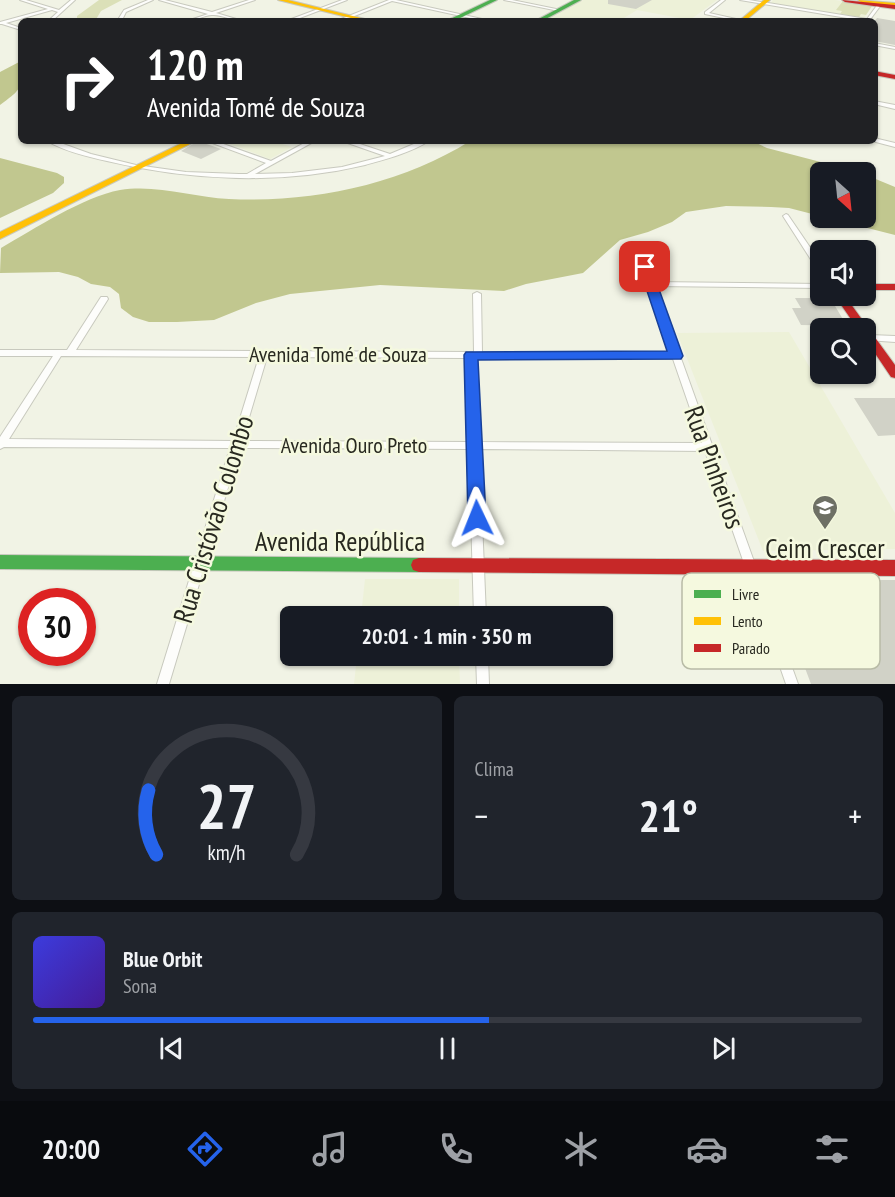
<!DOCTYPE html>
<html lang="pt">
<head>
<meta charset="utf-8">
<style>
  :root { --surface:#171b24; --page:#20242c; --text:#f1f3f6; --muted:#9ea1a6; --line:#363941; --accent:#2563eb }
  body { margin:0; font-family:"PT Sans Narrow",sans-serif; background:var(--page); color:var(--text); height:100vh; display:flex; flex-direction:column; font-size:22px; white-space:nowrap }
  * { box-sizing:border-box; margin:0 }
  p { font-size:20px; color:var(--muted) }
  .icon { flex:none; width:33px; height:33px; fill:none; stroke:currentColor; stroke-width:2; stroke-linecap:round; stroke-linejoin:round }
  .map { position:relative; height:684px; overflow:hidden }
  .sheet { display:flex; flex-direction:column; gap:12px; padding:12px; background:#0d0f14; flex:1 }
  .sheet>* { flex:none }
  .top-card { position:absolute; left:18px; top:18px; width:860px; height:126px; border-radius:9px; box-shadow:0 2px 4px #0004; background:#202124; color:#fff; overflow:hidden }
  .needle { width:39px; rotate:153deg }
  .controls { position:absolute; left:810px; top:162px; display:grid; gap:12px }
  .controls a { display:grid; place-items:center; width:66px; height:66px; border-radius:9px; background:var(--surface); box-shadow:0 2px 4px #0004; font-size:30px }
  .speed { position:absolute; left:18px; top:588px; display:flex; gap:12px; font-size:30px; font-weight:700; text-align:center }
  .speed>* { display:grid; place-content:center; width:78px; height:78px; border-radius:50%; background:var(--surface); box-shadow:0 2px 4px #0004; line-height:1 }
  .speed .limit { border:9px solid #d22; background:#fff; color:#111 }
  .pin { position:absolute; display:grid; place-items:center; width:51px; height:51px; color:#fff; margin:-26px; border-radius:12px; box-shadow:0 3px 9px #0006 }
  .me { position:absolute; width:66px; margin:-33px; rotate:358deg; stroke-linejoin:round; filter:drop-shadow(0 0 4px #0008) }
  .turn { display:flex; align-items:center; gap:21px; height:126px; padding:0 30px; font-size:27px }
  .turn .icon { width:78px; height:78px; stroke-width:2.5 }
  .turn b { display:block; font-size:42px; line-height:51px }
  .big { font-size:45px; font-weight:800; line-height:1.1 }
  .sheet .card { flex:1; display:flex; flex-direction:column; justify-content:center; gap:9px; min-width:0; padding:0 21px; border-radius:9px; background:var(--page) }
  .sheet .dial { align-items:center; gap:0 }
  .dial svg { height:156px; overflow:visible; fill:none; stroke:var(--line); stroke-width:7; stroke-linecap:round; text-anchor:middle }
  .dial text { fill:var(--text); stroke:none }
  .song { display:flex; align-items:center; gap:18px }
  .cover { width:72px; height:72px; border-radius:9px; background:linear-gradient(135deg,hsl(240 70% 55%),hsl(260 70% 35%)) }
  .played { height:6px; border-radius:3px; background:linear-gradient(90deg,var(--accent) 55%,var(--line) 55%) }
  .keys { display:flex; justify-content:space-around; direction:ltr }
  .heat { display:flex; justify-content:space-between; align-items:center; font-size:33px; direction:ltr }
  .sheet .tiles { flex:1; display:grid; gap:12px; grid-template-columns:1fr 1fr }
  .card:last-child { grid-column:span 2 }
  .trip { position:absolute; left:280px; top:606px; width:333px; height:60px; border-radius:9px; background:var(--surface); box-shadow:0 2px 4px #0004; font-weight:800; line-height:60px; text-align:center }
  .menu { display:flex; height:96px; justify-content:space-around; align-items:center; background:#090b0e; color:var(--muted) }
  .menu .icon { width:42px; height:42px }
  .menu .active { color:var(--accent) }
  .menu b { font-size:27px; color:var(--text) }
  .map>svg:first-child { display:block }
</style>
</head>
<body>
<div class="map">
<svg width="895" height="684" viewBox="0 0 895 684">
  <rect width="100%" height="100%" fill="#f1f3e5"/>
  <path fill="#edf1d8" d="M583,0H717L690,20L637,10L619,21H543Z
    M773,0H835L872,6L864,18L771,3Z
    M231,141H273L292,147L270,159L227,143Z
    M789,332L895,513V549L763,551L677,333Z
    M365,579H459V616H361Z
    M357,656H459L460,684H354Z"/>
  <path fill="#dbe0b8" d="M99,0H122L101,11L95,21H77V16Z
    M843,1L872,6L866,15L861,14L859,17L840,14L842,11L836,10Z"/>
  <path fill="#c1c78f" d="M21,61C21,90 23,88 0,105V72Z
    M470,141H752L767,148L859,172H820V216L789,208L771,207L726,206L686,212L672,222L648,232L620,240L583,273L526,284L504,291L380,285L290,294L256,303L214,320L177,322H149L133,317L121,308L119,294L110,287L91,284L78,277L59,272L0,273L1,248C34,229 83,197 120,190C156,184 193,197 229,199C311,203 400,185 470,141Z
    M0,158L57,173L64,177V183L53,193L0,218Z
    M866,175L895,187V235L828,218H866Z"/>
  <path fill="#d1d2c7" d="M608,0H652L636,9L608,4Z
    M877,18L895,21V45L874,41V22Z
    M198,141L221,149L201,159L181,151Z
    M795,298H815L820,306H835L847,326L801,325L792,308H801Z
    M854,398H895V435L878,436Z
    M772,580H895V684H811Z"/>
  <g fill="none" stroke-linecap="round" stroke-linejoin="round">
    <defs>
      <path id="street" d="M20,0H26L59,10L71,0H75L52,21H48L58,12L52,10L6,23L21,28V30L2,24H0V22L48,9Z
        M148,0H153L126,12L123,18L127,21H123L119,18L124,10Z
        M159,0H165L212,12L249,0H255L216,13L243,21C232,21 221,14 212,15C204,15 196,21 187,21L208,14Z
        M342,0H347L292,21H286Z
        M389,0H396L491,21H484L392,1L342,21H336Z
        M504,0H512L561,10L559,11Z
        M721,0H725L709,13L745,21H738L705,14V12Z
        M740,0H749L867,19L878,4L881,5L869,21H865Z
        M874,43L895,47V49L874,45Z
        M874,101L895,105V109L874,104Z
        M874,138L895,143V147L872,141H874Z
        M47,141H55L91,154L136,165L186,172L239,174H247L266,163L207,141H215L271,161L308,141H315L255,174L292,173L342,167L385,156L342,141H351L390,154L421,141H429C410,153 386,159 365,165C281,185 191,181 107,161C88,157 64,151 47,141Z
        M786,214L788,215L820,262V269H817L783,216Z
        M639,249L643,251L654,282L820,284V288L655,286L798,684H786L705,451L479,449L486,616H474L469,449L240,448L169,684H157L230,448L4,447L0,449V437L53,356H0V350H67L101,297H107L108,299L76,350L474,352L473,294L477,292L481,294L482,352L671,353L635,251ZM61,356L259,357L233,441L9,439ZM267,357L467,358L469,442L242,441ZM475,358L673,359L702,443L479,442Z
        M870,335L895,336V342L867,340L866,338L867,336Z
        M476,656H488L489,684H477Z"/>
      <path id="fast" d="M490,0H497L454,21H446Z
        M574,0H581L542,21H535Z
        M0,555L419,558L425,560L427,565L425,570L419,572L0,569Z"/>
      <path id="slow" d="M278,0H288L373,21H363Z
        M764,0H770L745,21H739Z
        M858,0L895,3V7L861,2Z
        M186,141H196L0,239V232Z"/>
      <path id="jam" d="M842,0L895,5V9L845,2Z
        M874,71L895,75V79L874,75Z
        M866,284H895V290H866Z
        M835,296H845L895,365V378L891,377L866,340V328H857Z
        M419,558L895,560V576L419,572L413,570L411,565L413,560Z"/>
    </defs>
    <use href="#street" stroke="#c8c9be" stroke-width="2"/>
    <use href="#fast" stroke="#c8c9be" stroke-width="2"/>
    <use href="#slow" stroke="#c8c9be" stroke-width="2"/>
    <use href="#jam" stroke="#c8c9be" stroke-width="2"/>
    <use href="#street" fill="#fdfdfb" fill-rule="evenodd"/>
    <use href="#fast" fill="#4caf50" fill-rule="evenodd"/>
    <use href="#slow" fill="#ffc107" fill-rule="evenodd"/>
    <use href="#jam" fill="#c62828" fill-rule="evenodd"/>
  </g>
  <path fill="#2563eb" stroke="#184099" stroke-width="1.5" d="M645,264L651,267L683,356L681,359L478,360L486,518L483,523L477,525L471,523L468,518L464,355L466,352L667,351L639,267Z"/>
  <defs>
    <symbol id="school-pin" viewBox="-11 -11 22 30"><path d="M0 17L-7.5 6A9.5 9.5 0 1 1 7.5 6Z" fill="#6e7065" stroke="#f5f9df"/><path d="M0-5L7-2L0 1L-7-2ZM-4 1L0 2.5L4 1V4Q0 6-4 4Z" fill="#fff"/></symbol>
  </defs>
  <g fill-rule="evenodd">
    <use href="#school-pin" x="810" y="493" width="30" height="40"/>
  </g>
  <g text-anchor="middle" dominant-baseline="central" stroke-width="5" stroke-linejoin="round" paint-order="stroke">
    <g font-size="22" fill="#282920" stroke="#f5f9df">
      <text x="338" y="354">Avenida Tomé de Souza</text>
      <text x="354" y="445">Avenida Ouro Preto</text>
    </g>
    <g font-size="27" fill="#282920" stroke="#f5f9df">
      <text transform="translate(715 467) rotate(70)">Rua Pinheiros</text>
      <text transform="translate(213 519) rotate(-73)">Rua Cristóvão Colombo</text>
      <text x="340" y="541">Avenida República</text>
    </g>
    <g font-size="27" fill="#282920" stroke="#f5f9df">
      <text x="825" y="548">Ceim Crescer</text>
    </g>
  </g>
  <rect x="682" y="573" width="198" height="96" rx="9" fill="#f5f9df" stroke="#b8bba6" stroke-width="1.5"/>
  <rect x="694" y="590" width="27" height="8" fill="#4caf50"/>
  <rect x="694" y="617" width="27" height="8" fill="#ffc107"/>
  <rect x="694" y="644" width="27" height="8" fill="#c62828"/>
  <g font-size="16" fill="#282920">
    <text x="732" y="600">Livre</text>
    <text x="732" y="627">Lento</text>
    <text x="732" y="654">Parado</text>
  </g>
</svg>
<div class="controls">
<a><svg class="needle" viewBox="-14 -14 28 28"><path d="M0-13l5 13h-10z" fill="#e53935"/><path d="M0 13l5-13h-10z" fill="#9ea1a6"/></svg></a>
<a><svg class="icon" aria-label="sound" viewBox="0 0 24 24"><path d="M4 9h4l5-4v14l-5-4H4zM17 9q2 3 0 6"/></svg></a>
<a><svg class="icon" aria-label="search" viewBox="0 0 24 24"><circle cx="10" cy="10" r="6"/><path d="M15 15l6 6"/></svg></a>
</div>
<div class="speed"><div class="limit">30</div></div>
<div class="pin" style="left:645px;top:267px;background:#d93025"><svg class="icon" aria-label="arrive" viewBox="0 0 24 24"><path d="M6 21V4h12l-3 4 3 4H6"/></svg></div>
<svg class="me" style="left:477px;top:518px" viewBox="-20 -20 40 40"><path d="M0-17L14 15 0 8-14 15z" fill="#2563eb" stroke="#fff" stroke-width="4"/></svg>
<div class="trip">20:01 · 1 min · 350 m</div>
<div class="top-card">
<div class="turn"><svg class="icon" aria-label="right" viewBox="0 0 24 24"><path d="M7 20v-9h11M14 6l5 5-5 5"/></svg><div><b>120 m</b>Avenida Tomé de Souza</div></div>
</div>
</div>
<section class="sheet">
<div class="tiles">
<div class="card dial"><svg viewBox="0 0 100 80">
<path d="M14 69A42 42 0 1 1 86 69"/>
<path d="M14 69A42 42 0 0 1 10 36" stroke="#2563eb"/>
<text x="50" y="56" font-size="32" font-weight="700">27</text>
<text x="50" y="72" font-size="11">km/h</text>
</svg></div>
<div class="card"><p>Clima</p>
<div class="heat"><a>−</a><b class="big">21°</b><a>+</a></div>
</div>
<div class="card">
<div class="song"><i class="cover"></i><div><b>Blue Orbit</b><p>Sona</p></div></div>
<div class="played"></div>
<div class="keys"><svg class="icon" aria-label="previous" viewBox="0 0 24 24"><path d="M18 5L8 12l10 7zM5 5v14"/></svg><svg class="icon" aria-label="pause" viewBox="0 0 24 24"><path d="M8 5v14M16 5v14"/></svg><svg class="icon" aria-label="next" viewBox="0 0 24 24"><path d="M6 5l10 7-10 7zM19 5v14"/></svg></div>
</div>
</div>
</section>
<nav class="menu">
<b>20:00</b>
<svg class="icon active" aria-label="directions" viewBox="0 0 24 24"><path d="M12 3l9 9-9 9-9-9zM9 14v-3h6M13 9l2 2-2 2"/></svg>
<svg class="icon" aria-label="music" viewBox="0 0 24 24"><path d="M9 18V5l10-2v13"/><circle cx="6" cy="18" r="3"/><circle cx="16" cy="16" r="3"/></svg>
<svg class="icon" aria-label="phone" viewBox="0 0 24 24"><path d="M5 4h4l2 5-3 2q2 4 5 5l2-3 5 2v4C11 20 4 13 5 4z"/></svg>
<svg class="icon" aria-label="climate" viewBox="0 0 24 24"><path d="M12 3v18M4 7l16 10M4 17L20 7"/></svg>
<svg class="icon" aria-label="car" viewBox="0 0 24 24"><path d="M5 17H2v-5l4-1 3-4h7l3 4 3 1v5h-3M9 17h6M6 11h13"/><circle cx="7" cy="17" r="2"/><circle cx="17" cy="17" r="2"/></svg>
<svg class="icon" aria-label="filters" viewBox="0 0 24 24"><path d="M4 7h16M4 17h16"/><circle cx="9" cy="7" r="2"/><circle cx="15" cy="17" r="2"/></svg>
</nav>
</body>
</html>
